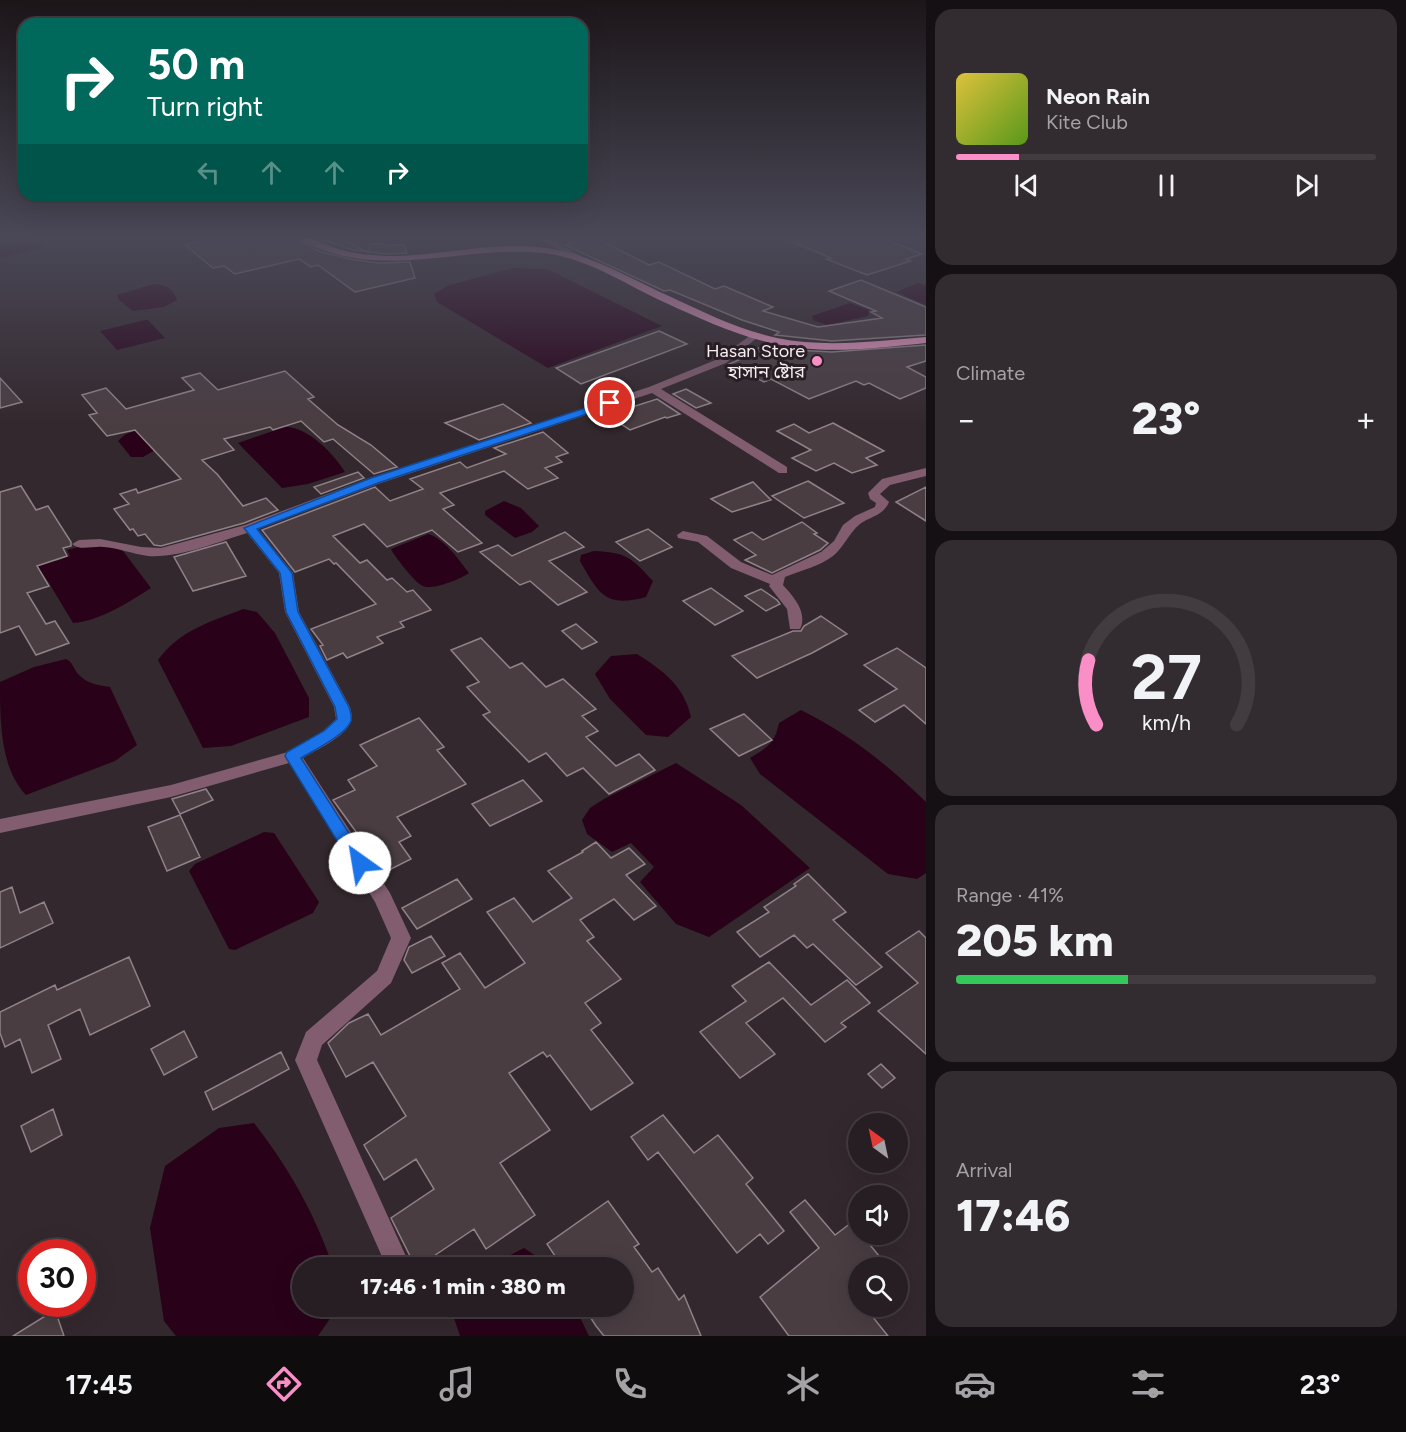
<!DOCTYPE html>
<html lang="en">
<head>
<meta charset="utf-8">
<style>
  :root { --surface:#261e22; --page:#322b2f; --text:#f1f3f6; --muted:#a4a2a5; --line:#423c40; --accent:#fa8fc7 }
  body { margin:0; font-family:Figtree,"Noto Sans Bengali",sans-serif; background:var(--page); color:var(--text); height:100vh; display:flex; flex-direction:column; font-size:22px; white-space:nowrap }
  * { box-sizing:border-box; margin:0 }
  p { font-size:20px; color:var(--muted) }
  .icon { flex:none; width:33px; height:33px; fill:none; stroke:currentColor; stroke-width:2; stroke-linecap:round; stroke-linejoin:round }
  .map { position:relative; flex:1; overflow:hidden }
  .sheet { display:flex; flex-direction:column; gap:9px; padding:9px; background:#151013; width:480px }
  .sheet>* { flex:none }
  .hud { position:absolute; left:18px; top:18px; width:570px; height:183px; border-radius:18px; box-shadow:0 6px 24px #0002,0 0 0 2px var(--line); background:#00695c; color:#fff; overflow:hidden }
  .needle { width:39px; rotate:327deg }
  .fabs { position:absolute; left:848px; top:1113px; display:grid; gap:12px }
  .fabs a { display:grid; place-items:center; width:60px; height:60px; border-radius:50%; background:var(--surface); box-shadow:0 6px 24px #0002,0 0 0 2px var(--line); font-size:30px }
  .speed { position:absolute; left:18px; top:1239px; display:flex; gap:12px; font-size:30px; font-weight:700; text-align:center }
  .speed>* { display:grid; place-content:center; width:78px; height:78px; border-radius:50%; background:var(--surface); box-shadow:0 6px 24px #0002,0 0 0 2px var(--line); line-height:1 }
  .speed .limit { border:9px solid #d22; background:#fff; color:#111 }
  .pin { position:absolute; display:grid; place-items:center; width:51px; height:51px; color:#fff; margin:-26px; border:3px solid #fff; border-radius:50%; box-shadow:0 2px 6px #0007 }
  .me { position:absolute; width:66px; margin:-33px; rotate:328deg; stroke-linejoin:round; filter:drop-shadow(0 0 4px #0008) }
  .turn { display:flex; align-items:center; gap:21px; height:126px; padding:0 30px; font-size:27px }
  .turn .icon { width:78px; height:78px; stroke-width:2.5 }
  .turn b { display:block; font-size:42px; line-height:51px }
  .lanes { display:flex; align-items:center; height:57px; padding:0 30px; background:#0003; justify-content:center; gap:30px; direction:ltr }
  .lanes .off { opacity:.35 }
  .big { font-size:45px; font-weight:800; line-height:1.1 }
  .sheet .card { flex:1; display:flex; flex-direction:column; justify-content:center; gap:9px; min-width:0; padding:0 21px; border-radius:18px; background:var(--page) }
  .sheet .dial { align-items:center; gap:0 }
  .dial svg { height:156px; overflow:visible; fill:none; stroke:var(--line); stroke-width:7; stroke-linecap:round; text-anchor:middle }
  .dial text { fill:var(--text); stroke:none }
  .song { display:flex; align-items:center; gap:18px }
  .cover { width:72px; height:72px; border-radius:9px; background:linear-gradient(135deg,hsl(50 70% 55%),hsl(90 70% 35%)) }
  .played { height:6px; border-radius:3px; background:linear-gradient(90deg,var(--accent) 15%,var(--line) 15%) }
  .keys { display:flex; justify-content:space-around; direction:ltr }
  .heat { display:flex; justify-content:space-between; align-items:center; font-size:33px; direction:ltr }
  .charge { height:9px; border-radius:4px; background:linear-gradient(90deg,#34c759 41%,var(--line) 0) }
  .trip { position:absolute; left:292px; top:1257px; width:342px; height:60px; border-radius:30px; background:var(--surface); box-shadow:0 6px 24px #0002,0 0 0 2px var(--line); font-weight:800; line-height:60px; text-align:center }
  .menu { display:flex; height:96px; justify-content:space-around; align-items:center; background:#0f0c0e; color:var(--muted) }
  .menu .icon { width:42px; height:42px }
  .menu .current { color:var(--accent) }
  .menu b { font-size:27px; color:var(--text) }
  main { display:flex; flex:1; min-height:0 }
  .map>svg:first-child { display:block }
</style>
</head>
<body>
<main>
<div class="map">
<svg width="926" height="1336" viewBox="0 0 926 1336">
  <rect width="100%" height="100%" fill="#33282d"/>
  <path fill="#290219" d="M0,236H35L45,247L0,258Z
    M512,268L547,269L662,326L548,368L437,302L434,294L447,286Z
    M918,283L926,285V305L896,292Z
    M154,284C166,285 173,288 177,300L164,307L133,311L119,300L117,295Z
    M850,303L869,310L868,316L827,325L813,320L812,316Z
    M145,320H148L165,338L117,350L100,331Z
    M285,427C307,426 334,454 345,472L308,484L282,488L238,443Z
    M140,429L164,445L143,457H131L118,441L126,434Z
    M504,501L521,508L539,526L532,532L515,538L485,515V511Z
    M428,534C445,539 459,560 469,573C461,579 430,592 421,585C414,581 395,557 391,549Z
    M105,544L123,551L151,588C129,602 100,621 73,623L49,583L36,565L51,555L56,561L70,556L67,550L86,545Z
    M594,551C626,552 632,558 653,581L646,597C605,608 599,594 580,561L581,555Z
    M243,609L257,612L275,633L309,698V717L231,746L203,748L158,660C180,630 210,622 243,609Z
    M637,654C664,671 684,686 691,717L668,737L646,735L610,699L595,674L611,656Z
    M66,659C73,662 73,668 78,674C87,684 98,685 110,687L137,745L115,761L26,795C0,768 0,721 0,682L34,667Z
    M801,710C848,733 889,766 926,802V873L917,879L888,874L760,774L750,758C767,748 775,743 779,723Z
    M676,763L741,805L810,868L709,937L676,924L640,882L654,867L631,843L612,852L587,834L582,820L590,808L604,799Z
    M264,832L274,833L319,902L313,913L235,950L229,949L189,871L195,864Z
    M254,1123C288,1166 316,1216 333,1267L303,1268V1306L338,1307L318,1336H176L164,1321L150,1228L165,1166L219,1128Z
    M524,1248L552,1267H488L491,1265Z
    M456,1307H575L589,1336H460L453,1315Z"/>
  <path fill="#493d42" stroke="#908288" stroke-width="1.5" d="M221,236H292L318,251L350,259L378,263L410,262L415,278L355,292L318,265L311,267L299,259L235,274L224,266L213,268L185,245Z
    M311,236H337L367,252L371,244L404,245L407,253L386,254L353,250Z
    M778,236H877L922,254L906,259L911,261L867,275L826,259L831,258Z
    M594,237L649,265L659,262L715,289L724,286L773,307L763,311L818,327L882,318L871,312L876,311L829,291L861,280L926,307V335L832,341L775,335L779,332L742,320L670,290L664,291L565,245Z
    M659,331L687,344L581,384L556,368Z
    M764,344L794,350L832,352L926,345V361L907,367L926,377V388L900,399L869,383L864,385L856,381L809,399L771,379L764,382L729,364L748,356Z
    M285,371L314,397L308,399L338,425L371,445L397,467L374,474L333,439L324,442L301,421L273,430L270,427L224,439L234,450L202,460L217,474L243,506L266,498L278,510L244,523L161,546L154,545L145,534L138,536L133,529L130,530L114,509L129,504L120,494L136,489L138,493L181,479L135,430L107,436L89,415L97,413L82,395L106,388L126,409L194,390L182,378L200,373L218,390Z
    M0,378L22,402L0,408Z
    M686,389L711,403L696,408L673,394Z
    M657,399L680,414L667,418L665,417L630,430L607,415Z
    M503,404L531,423L479,440L445,423Z
    M833,423L884,451L866,458L877,465L852,473L834,463L816,471L792,458L811,450L777,431L794,424L809,433Z
    M543,432L568,453L556,457L562,462L545,468L558,478L528,489L504,471L440,493L454,505L443,509L482,543L458,552L432,530L387,547L364,524L333,536L360,563L367,560L387,580L392,578L407,592L413,590L431,610L400,622L404,627L377,637L383,643L347,658L343,653L327,660L320,646L323,645L311,629L376,604L336,563L334,564L329,559L295,572L262,530L375,487L390,501L423,489L410,479L460,462L467,468L506,454L494,448Z
    M358,472L364,478L321,494L314,487Z
    M808,481L844,503L804,518L772,496Z
    M753,482L771,500L732,512L711,499Z
    M21,486L36,510L48,506L71,542V546L63,548L67,556L37,566L49,586L27,593L46,624L55,621L69,643L36,655L19,626L0,633V492Z
    M926,487V521L896,502Z
    M802,522L817,533L814,534L828,543L820,550L772,573L745,560L756,555L734,540L752,532L763,540Z
    M648,529L672,547L640,561L616,542Z
    M565,532L584,547L549,561L587,592L558,605L530,581L520,585L480,552L498,545L512,556Z
    M226,542L246,576L193,591L174,557Z
    M711,588L743,611L715,625L683,601Z
    M761,589L777,600L780,604L766,611L745,596Z
    M821,616L847,634L812,653L757,678L732,656L793,631H801L804,626Z
    M576,624L597,642L582,649L562,631Z
    M481,638L510,668L522,663L546,687L563,679L596,709L582,716L598,731L586,737L616,766L639,754L655,770L609,794L583,768L567,776L546,753L529,762L483,715L490,712L467,687L479,682L451,650Z
    M897,648L926,668V724L904,705L875,722L859,710L897,689L864,665Z
    M744,714L772,740L739,756L710,729Z
    M419,718L444,747L437,750L466,784L397,817L411,836L399,842L411,859L383,873L373,860L375,858L333,800L355,790L348,780L377,766L360,745Z
    M523,780L542,801L490,826L472,804Z
    M206,789L213,800L180,814L172,799Z
    M180,815L200,857L167,871L148,827Z
    M596,842L611,858L629,848L645,864L626,875L656,906L634,920L614,899L580,920L594,937L587,941L621,979L585,1003L601,1023L591,1030L633,1083L591,1110L550,1055L547,1057L543,1052L509,1073L550,1130L500,1163L535,1215L486,1249L474,1229L416,1268L391,1218L434,1189L416,1159L384,1180L364,1145L406,1116L373,1062L346,1077L328,1043L349,1023L368,1014L381,1035L460,989L442,963L460,953L485,988L525,963L487,912L514,898L533,922L572,898L548,871L583,852L582,851Z
    M808,874L846,912L833,920L882,967L856,985L813,944L807,948L794,935L760,957L737,932L769,912L764,907L796,886L794,884Z
    M457,879L472,899L417,929L402,908Z
    M12,887L20,913L44,902L53,923L0,948V892Z
    M919,931L926,938V1054L878,1011L918,983L886,953Z
    M431,936L445,956L412,973L404,960L409,947Z
    M129,957L150,1006L90,1035L80,1009L48,1025L61,1059L32,1073L20,1039L5,1047L0,1033V1012L55,985L57,990Z
    M769,962L811,1005L847,980L870,1003L841,1023L846,1027L825,1042L783,998L746,1023L775,1054L740,1078L700,1032L746,1001L732,986Z
    M184,1031L197,1057L164,1075L151,1049Z
    M281,1052L289,1069L213,1110L205,1092Z
    M881,1064L895,1078L882,1088L868,1074Z
    M53,1109L62,1135L31,1152L21,1126Z
    M663,1115L694,1153L718,1135L753,1178L746,1184L784,1231L768,1244L760,1234L737,1253L658,1152L648,1160L631,1137Z
    M805,1200L835,1235L851,1223L858,1234H861L889,1268H858V1306H864L888,1336H789L760,1297L819,1248L790,1212Z
    M608,1201L639,1244L634,1247L652,1272L658,1268L679,1300L684,1295L701,1336H604L596,1326L583,1306H624V1268H563L547,1244Z
    M55,1310L64,1336H13Z"/>
  <g fill="none" stroke-linecap="round" stroke-linejoin="round">
    <path fill="#815d6f" fill-rule="evenodd" d="M534,236H545L586,259L579,261Z
      M755,332L760,335L758,337L726,363L661,389L787,467V473H779L652,393L378,484L258,529L293,573L299,612L350,707C351,711 353,718 351,722C345,737 316,750 303,758L390,893L411,938L391,983L322,1045L317,1060L409,1263L407,1268H387L295,1060L306,1032L377,971L391,938L375,902L289,763L171,797L0,833V819L171,785L288,752L323,731L336,719L334,707L285,612L279,573L247,533C217,542 181,558 148,556C133,554 119,548 103,547C93,546 79,551 72,544L79,540L100,539L141,547L161,548L245,525L370,478L649,387L718,359Z
      M926,468V476L890,485L880,494L889,502C883,516 871,516 860,524C849,533 844,547 833,556C820,566 800,571 785,577L783,585C794,597 808,613 800,629H790L787,609L769,586L770,584L731,568L698,542L678,538L677,535L683,531L707,536L741,562L772,575L821,552L834,541L843,525L855,516L875,507L876,503L870,499L868,493L882,479Z"/>
    <path fill="#e896bf" fill-rule="evenodd" d="M294,236C311,236 325,245 341,250C356,254 371,255 386,256C445,257 505,237 563,251C601,260 635,281 671,297C705,313 740,330 777,338C825,348 877,341 926,337V343C877,348 825,355 776,344C737,336 701,319 666,303C626,285 588,258 544,253C469,245 396,276 323,250C313,246 302,242 294,236Z"/>
  </g>
  <linearGradient id="sky" x2="0" y2="1"><stop stop-color="#1c1619"/><stop offset="0.56" stop-color="#4a4857"/><stop offset="1" stop-color="#4a4857" stop-opacity="0"/></linearGradient>
  <rect width="926" height="424" fill="url(#sky)"/>
  <path fill="#1a73e8" stroke="#114b97" stroke-width="1.5" d="M610,400L614,401V405L378,483L257,529L292,573L298,612L349,707C350,710 352,717 351,721C347,734 313,751 301,758L368,863L366,868L360,870L354,868L285,756L287,752L324,731L337,719L335,707L286,612L280,573L244,528L371,478Z"/>
  <circle fill="#fa8fc7" stroke="#291e23" stroke-width="2" cx="817" cy="361" r="6"/>
  <g text-anchor="middle" dominant-baseline="central" stroke-width="6" stroke-linejoin="round" paint-order="stroke">
    <g font-size="18" fill="#f5edf1" stroke="#291e23" text-anchor="end">
      <text x="805" y="351">Hasan Store<tspan x="805" dy="21">হাসান ষ্টোর</tspan></text>
    </g>
  </g>
</svg>
<div class="fabs">
<a><svg class="needle" viewBox="-14 -14 28 28"><path d="M0-13l5 13h-10z" fill="#e53935"/><path d="M0 13l5-13h-10z" fill="#a4a2a5"/></svg></a>
<a><svg class="icon" aria-label="sound" viewBox="0 0 24 24"><path d="M4 9h4l5-4v14l-5-4H4zM17 9q2 3 0 6"/></svg></a>
<a><svg class="icon" aria-label="search" viewBox="0 0 24 24"><circle cx="10" cy="10" r="6"/><path d="M15 15l6 6"/></svg></a>
</div>
<div class="speed"><div class="limit">30</div></div>
<div class="pin" style="left:610px;top:403px;background:#d93025"><svg class="icon" aria-label="arrive" viewBox="0 0 24 24"><path d="M6 21V4h12l-3 4 3 4H6"/></svg></div>
<svg class="me" style="left:360px;top:863px" viewBox="-20 -20 40 40"><circle r="19" fill="#fff"/><path d="M0-13L10 11 0 6-10 11z" fill="#1a73e8"/></svg>
<div class="trip">17:46 · 1 min · 380 m</div>
<div class="hud">
<div class="turn"><svg class="icon" aria-label="right" viewBox="0 0 24 24"><path d="M7 20v-9h11M14 6l5 5-5 5"/></svg><div><b>50 m</b>Turn right</div></div>
<div class="lanes"><svg class="icon off" aria-label="left" viewBox="0 0 24 24"><path d="M17 20v-9H6M10 6l-5 5 5 5"/></svg><svg class="icon off" aria-label="ahead" viewBox="0 0 24 24"><path d="M12 20V5M6 11l6-6 6 6"/></svg><svg class="icon off" aria-label="ahead" viewBox="0 0 24 24"><path d="M12 20V5M6 11l6-6 6 6"/></svg><svg class="icon" aria-label="right" viewBox="0 0 24 24"><path d="M7 20v-9h11M14 6l5 5-5 5"/></svg></div>
</div>
</div>
<section class="sheet">
<div class="card">
<div class="song"><i class="cover"></i><div><b>Neon Rain</b><p>Kite Club</p></div></div>
<div class="played"></div>
<div class="keys"><svg class="icon" aria-label="previous" viewBox="0 0 24 24"><path d="M18 5L8 12l10 7zM5 5v14"/></svg><svg class="icon" aria-label="pause" viewBox="0 0 24 24"><path d="M8 5v14M16 5v14"/></svg><svg class="icon" aria-label="next" viewBox="0 0 24 24"><path d="M6 5l10 7-10 7zM19 5v14"/></svg></div>
</div>
<div class="card"><p>Climate</p>
<div class="heat"><a>−</a><b class="big">23°</b><a>+</a></div>
</div>
<div class="card dial"><svg viewBox="0 0 100 80">
<path d="M14 69A42 42 0 1 1 86 69"/>
<path d="M14 69A42 42 0 0 1 10 36" stroke="#fa8fc7"/>
<text x="50" y="56" font-size="32" font-weight="700">27</text>
<text x="50" y="72" font-size="11">km/h</text>
</svg></div>
<div class="card"><p>Range · 41%</p><b class="big">205 km</b><div class="charge"></div></div>
<div class="card"><p>Arrival</p><b class="big">17:46</b></div>
</section>
</main>
<nav class="menu">
<b>17:45</b>
<svg class="icon current" aria-label="directions" viewBox="0 0 24 24"><path d="M12 3l9 9-9 9-9-9zM9 14v-3h6M13 9l2 2-2 2"/></svg>
<svg class="icon" aria-label="music" viewBox="0 0 24 24"><path d="M9 18V5l10-2v13"/><circle cx="6" cy="18" r="3"/><circle cx="16" cy="16" r="3"/></svg>
<svg class="icon" aria-label="phone" viewBox="0 0 24 24"><path d="M5 4h4l2 5-3 2q2 4 5 5l2-3 5 2v4C11 20 4 13 5 4z"/></svg>
<svg class="icon" aria-label="climate" viewBox="0 0 24 24"><path d="M12 3v18M4 7l16 10M4 17L20 7"/></svg>
<svg class="icon" aria-label="car" viewBox="0 0 24 24"><path d="M5 17H2v-5l4-1 3-4h7l3 4 3 1v5h-3M9 17h6M6 11h13"/><circle cx="7" cy="17" r="2"/><circle cx="17" cy="17" r="2"/></svg>
<svg class="icon" aria-label="filters" viewBox="0 0 24 24"><path d="M4 7h16M4 17h16"/><circle cx="9" cy="7" r="2"/><circle cx="15" cy="17" r="2"/></svg>
<b>23°</b>
</nav>
</body>
</html>
